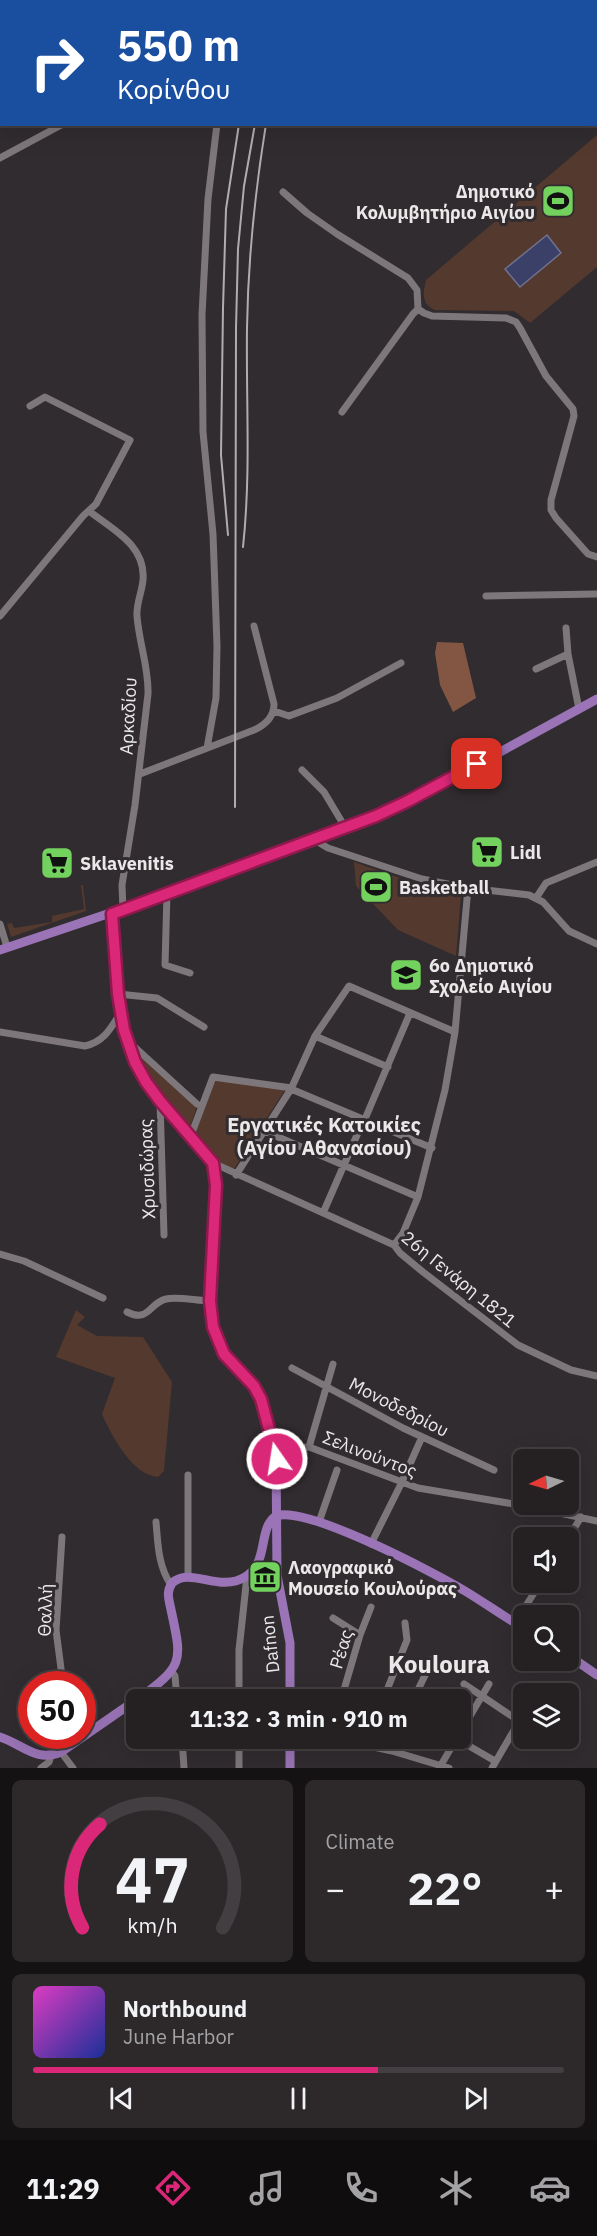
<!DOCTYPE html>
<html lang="en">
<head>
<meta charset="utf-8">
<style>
  :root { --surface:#252123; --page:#2d292b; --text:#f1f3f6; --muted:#a3a3a6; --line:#423e41; --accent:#db2777 }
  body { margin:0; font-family:"IBM Plex Sans",sans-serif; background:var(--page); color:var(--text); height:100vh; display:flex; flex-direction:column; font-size:22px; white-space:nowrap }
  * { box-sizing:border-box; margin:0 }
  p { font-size:20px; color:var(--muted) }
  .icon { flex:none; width:33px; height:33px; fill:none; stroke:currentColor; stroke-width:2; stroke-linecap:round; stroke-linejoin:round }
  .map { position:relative; height:1768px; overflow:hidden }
  .details { display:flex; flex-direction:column; gap:12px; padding:12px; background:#141213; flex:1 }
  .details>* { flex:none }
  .banner { position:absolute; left:0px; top:0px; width:597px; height:126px; box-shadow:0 6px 24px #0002,0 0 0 2px var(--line); background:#1a4fa0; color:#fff; overflow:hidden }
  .needle { width:39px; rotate:265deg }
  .buttons { position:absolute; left:513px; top:1449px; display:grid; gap:12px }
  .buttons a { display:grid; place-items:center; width:66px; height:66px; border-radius:9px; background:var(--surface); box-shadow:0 6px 24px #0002,0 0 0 2px var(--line); font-size:30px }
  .speed { position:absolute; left:18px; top:1671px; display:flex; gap:12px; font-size:30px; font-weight:700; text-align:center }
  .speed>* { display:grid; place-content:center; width:78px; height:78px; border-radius:50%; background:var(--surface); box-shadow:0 6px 24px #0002,0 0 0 2px var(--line); line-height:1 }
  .speed .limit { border:9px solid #d22; background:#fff; color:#111 }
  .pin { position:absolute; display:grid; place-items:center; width:51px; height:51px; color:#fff; margin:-26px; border-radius:12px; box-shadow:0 3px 9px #0006 }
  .me { position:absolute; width:66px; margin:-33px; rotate:347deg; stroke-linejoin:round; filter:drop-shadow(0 0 4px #0008) }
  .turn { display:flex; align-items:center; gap:21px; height:126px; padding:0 18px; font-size:27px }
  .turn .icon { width:78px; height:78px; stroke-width:2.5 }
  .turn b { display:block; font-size:42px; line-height:51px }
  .big { font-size:45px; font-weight:700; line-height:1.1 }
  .details .widget { flex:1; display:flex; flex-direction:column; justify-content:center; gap:9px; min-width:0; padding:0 21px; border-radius:9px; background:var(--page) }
  .details .dial { align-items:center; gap:0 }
  .dial svg { height:156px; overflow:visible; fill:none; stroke:var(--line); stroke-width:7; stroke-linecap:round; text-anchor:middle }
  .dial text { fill:var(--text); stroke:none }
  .song { display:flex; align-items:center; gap:18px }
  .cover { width:72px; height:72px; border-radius:9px; background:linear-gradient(135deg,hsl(310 70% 55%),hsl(230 70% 35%)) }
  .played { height:6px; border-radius:3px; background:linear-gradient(90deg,var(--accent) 65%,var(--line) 65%) }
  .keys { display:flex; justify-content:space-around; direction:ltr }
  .heat { display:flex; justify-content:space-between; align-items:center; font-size:33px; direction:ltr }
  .details .tiles { flex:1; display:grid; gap:12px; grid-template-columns:1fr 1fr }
  .widget:last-child { grid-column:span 2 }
  .trip { position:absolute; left:126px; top:1689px; width:345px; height:60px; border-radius:9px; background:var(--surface); box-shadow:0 6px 24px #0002,0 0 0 2px var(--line); font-weight:700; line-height:60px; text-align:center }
  .tabs { display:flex; height:96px; justify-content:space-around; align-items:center; background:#0f0d0e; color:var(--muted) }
  .tabs .icon { width:42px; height:42px }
  .tabs .selected { color:var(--accent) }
  .tabs b { font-size:27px; color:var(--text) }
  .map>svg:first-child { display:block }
</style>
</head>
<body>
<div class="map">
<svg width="597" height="1768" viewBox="0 0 597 1768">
  <rect width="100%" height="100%" fill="#312c2f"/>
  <path fill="#54392e" d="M597,135V267L530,323L514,311L435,310C421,304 423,293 426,280Z
    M354,862L420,885L461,894L456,956L398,930L356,886Z
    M81,885H83L86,911L11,937L7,924L12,923L14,928L52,922V916L84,909Z
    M136,1051L197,1106L189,1130C169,1105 146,1081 136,1051Z
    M215,1079L285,1090L234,1169L217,1161L194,1137Z
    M76,1310L85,1317L77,1325L97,1336L143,1337L172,1382L164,1471L158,1477C133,1476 111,1435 102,1414L115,1378L56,1357Z"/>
  <path fill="#835643" d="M437,642L463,643L476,698L453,712L440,685L435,653Z"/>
  <path fill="#3a4067" stroke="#6f728e" stroke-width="1.5" d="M547,235L561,253L520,287L505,269Z"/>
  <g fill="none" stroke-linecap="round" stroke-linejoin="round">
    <path stroke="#7d777b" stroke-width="7" d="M101,2V0
      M143,2L144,0
      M211,2V0
      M0,158L63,124
      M283,192L307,213L337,234L408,278L417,290L418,309L424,313L432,316L506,318L516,322L520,328L546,376L573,409L574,416L551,500V510L556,518L588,554L597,557
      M342,412L413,314L418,309
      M89,511C112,529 146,545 143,580C142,592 136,604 137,616C139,643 149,668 148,694L135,805L122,885L123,910
      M486,596L597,594
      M0,616L83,516L96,504L130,440L45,397L30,406
      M566,628L568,654
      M536,669L568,654L579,709
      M274,711L289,716L337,698L401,663
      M207,748L216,698L217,646L213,534L203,432L202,315L208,199L217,124
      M302,770L324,792L345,827
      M140,774L254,730C265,725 274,717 274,704L254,626
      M313,839L328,848L422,879L468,888L529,895L543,902L569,931L597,944
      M167,894L165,965L190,973
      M536,898L546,883L597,862
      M0,924L7,947
      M118,994L157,998L204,1027
      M0,1032L85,1046C104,1042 111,1028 121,1012
      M315,1036L388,1067
      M128,1041L197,1104
      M291,1089L432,1148
      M160,1101L164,1235
      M365,1119L410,1013
      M264,1131L418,1197
      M190,1138L213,1077L292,1088
      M213,1163L394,1245L400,1253L423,1272L518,1345L571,1370L597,1376
      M236,1175L291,1089L315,1036L349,986L455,1032
      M323,1213L364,1119
      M394,1245L403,1233L418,1197L445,1090L455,1032L468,888
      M0,1254L24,1261L103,1298
      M127,1312C149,1323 149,1303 166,1299C178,1296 197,1301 210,1301
      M292,1368L403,1428L494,1470
      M309,1447L333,1364
      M274,1448L309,1447L418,1488L532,1507L597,1521
      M188,1475V1576
      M156,1522C158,1544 158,1566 171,1585
      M319,1522L337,1470
      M62,1537L56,1630L63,1684
      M568,1539L581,1517
      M371,1544L401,1484L422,1437
      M333,1618L360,1635
      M515,1623L541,1582
      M171,1671L175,1676L177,1700
      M464,1684L519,1721
      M239,1700V1650L247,1576
      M341,1700L360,1635L371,1607
      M383,1700L407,1640L405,1623
      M413,1700L434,1657
      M460,1733L489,1684
      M182,1738L184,1768
      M239,1738V1768
      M332,1738L392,1751L449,1768
      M457,1739L495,1761
      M392,1751L397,1738
      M61,1752L73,1768
      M441,1765L457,1738
      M41,1768L49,1762L51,1756
      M492,1768L524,1713"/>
    <path stroke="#9a74b6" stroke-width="9" d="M112,914L118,994L124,1030L135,1062L146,1082L160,1101L213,1163L216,1185L210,1301L213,1327L224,1354L258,1393L276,1453L277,1575L290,1643V1700
      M0,950L167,894L376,815L434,788L597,699
      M276,1516C306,1505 435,1573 465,1591C485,1603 504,1617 524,1628
      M568,1655L597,1675
      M137,1700C186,1664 182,1662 170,1605C168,1596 167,1591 172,1583C190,1566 219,1593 245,1577C270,1562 257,1529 276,1516
      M0,1737C22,1744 37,1763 61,1752L136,1700
      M290,1768V1738"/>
    <path stroke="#b1adaf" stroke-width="2" d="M261,2V0
      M278,2V0
      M293,2L294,0
      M228,535L221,455L223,308L226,209L239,124
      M243,547C251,474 246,401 247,328C248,260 255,192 266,124
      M235,807L236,328L238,249L244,186L255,124"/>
  </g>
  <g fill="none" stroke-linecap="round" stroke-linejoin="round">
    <defs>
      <path id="route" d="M277,1459L261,1399L254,1386L224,1354L213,1327L210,1301L216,1185L213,1163L160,1101L146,1082L135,1062L124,1030L118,994L112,914L376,816L408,801L477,764"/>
    </defs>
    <use href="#route" stroke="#8e194d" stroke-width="15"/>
    <use href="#route" stroke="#db2777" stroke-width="10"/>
  </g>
  <defs>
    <symbol id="stadium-square" viewBox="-11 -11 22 22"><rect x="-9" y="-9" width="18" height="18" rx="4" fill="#72d25d" stroke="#312c2f"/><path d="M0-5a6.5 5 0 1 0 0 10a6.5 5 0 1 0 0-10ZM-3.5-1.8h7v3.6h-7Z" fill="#111"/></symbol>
    <symbol id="supermarket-square" viewBox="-11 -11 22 22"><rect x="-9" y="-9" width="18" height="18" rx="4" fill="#72d25d" stroke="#312c2f"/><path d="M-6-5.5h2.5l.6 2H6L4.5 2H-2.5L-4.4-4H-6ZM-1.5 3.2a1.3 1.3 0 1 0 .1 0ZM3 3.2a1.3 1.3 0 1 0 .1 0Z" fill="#111"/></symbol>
    <symbol id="school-square" viewBox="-11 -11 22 22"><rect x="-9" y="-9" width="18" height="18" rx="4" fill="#72d25d" stroke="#312c2f"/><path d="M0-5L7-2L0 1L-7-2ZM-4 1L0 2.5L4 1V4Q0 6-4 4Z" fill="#111"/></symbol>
    <symbol id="museum-square" viewBox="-11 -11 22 22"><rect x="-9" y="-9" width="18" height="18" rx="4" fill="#72d25d" stroke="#312c2f"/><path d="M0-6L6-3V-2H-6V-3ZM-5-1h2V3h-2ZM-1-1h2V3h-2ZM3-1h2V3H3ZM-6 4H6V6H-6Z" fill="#111"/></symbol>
  </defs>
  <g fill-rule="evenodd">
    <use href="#stadium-square" x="539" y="182" width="38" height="38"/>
    <use href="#supermarket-square" x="468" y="833" width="38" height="38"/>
    <use href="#supermarket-square" x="38" y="844" width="38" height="38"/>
    <use href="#stadium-square" x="357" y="868" width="38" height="38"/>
    <use href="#school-square" x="387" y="956" width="38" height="38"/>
    <use href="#museum-square" x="246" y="1558" width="38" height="38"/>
  </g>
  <g text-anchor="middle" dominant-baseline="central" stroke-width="6" stroke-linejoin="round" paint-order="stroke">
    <g font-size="18" font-weight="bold" fill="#ebe8e9" stroke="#312c2f" text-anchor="start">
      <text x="535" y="191" text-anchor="end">Δημοτικό<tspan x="535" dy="21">Κολυμβητήριο Αιγίου</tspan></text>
      <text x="510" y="852">Lidl</text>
      <text x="80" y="863">Sklavenitis</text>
      <text x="399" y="887">Basketball</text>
      <text x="429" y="965">6ο Δημοτικό<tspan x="429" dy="21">Σχολείο Αιγίου</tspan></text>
      <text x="288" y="1567">Λαογραφικό<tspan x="288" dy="21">Μουσείο Κουλούρας</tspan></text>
    </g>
    <g font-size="18" fill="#ebe8e9" stroke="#312c2f">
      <text transform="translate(128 716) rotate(-87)">Αρκαδίου</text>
      <text transform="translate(147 1169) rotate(-92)">Χρυσιδώρας</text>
      <text transform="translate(459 1279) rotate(39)">26η Γενάρη 1821</text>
      <text transform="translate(399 1407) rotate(27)">Μονοδεδρίου</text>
      <text transform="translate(370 1454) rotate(21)">Σελινούντος</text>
      <text transform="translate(45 1610) rotate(-88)">Θαλλή</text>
      <text transform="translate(270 1644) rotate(-96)">Dafnon</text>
      <text transform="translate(341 1649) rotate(-73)">Ρέας</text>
    </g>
    <g font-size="20" font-weight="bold" fill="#ebe8e9" stroke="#312c2f">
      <text x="324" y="1124">Εργατικές Κατοικίες<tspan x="324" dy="23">(Αγίου Αθανασίου)</tspan></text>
    </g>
    <g font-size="24" font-weight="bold" fill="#ebe8e9" stroke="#312c2f">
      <text x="439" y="1664">Kouloura</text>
    </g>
  </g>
</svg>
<div class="buttons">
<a><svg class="needle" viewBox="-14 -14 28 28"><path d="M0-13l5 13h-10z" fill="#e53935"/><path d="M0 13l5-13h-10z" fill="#a3a3a6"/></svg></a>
<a><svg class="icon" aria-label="sound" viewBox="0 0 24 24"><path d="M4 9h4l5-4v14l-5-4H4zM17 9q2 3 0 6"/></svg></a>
<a><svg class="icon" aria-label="search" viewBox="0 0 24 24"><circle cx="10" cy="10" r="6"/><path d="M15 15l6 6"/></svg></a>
<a><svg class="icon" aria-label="layers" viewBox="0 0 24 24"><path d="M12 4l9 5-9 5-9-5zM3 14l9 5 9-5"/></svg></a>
</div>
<div class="speed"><div class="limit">50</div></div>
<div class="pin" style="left:477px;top:764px;background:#d93025"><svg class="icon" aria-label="arrive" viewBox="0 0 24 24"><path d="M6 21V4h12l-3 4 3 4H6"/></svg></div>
<svg class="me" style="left:277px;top:1459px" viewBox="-20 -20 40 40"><circle r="17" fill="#db2777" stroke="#fff" stroke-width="3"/><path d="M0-11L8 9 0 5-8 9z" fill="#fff"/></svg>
<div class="trip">11:32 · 3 min · 910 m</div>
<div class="banner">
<div class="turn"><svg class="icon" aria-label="right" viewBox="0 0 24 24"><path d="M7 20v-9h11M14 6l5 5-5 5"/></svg><div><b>550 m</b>Κορίνθου</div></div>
</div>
</div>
<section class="details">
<div class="tiles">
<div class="widget dial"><svg viewBox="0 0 100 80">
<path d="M14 69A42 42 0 1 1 86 69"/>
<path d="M14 69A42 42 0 0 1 23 16" stroke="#db2777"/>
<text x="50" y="56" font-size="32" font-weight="700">47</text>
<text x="50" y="72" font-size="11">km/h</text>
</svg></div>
<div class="widget"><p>Climate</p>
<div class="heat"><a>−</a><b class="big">22°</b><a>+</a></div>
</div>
<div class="widget">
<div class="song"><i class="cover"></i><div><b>Northbound</b><p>June Harbor</p></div></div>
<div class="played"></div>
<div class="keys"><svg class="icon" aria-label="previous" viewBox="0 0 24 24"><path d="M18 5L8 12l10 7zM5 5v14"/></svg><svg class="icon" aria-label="pause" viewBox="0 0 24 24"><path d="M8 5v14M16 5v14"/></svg><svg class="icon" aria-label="next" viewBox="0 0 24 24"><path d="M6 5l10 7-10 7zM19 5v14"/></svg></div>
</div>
</div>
</section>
<nav class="tabs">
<b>11:29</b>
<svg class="icon selected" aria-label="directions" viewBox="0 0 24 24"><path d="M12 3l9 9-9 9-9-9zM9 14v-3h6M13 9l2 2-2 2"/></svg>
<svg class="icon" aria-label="music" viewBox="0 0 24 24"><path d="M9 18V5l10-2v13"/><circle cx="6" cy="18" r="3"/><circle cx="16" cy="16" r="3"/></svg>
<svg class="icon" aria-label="phone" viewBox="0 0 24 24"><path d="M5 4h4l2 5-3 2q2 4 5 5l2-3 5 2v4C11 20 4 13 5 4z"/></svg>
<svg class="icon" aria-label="climate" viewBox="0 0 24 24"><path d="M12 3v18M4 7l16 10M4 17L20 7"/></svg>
<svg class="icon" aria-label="car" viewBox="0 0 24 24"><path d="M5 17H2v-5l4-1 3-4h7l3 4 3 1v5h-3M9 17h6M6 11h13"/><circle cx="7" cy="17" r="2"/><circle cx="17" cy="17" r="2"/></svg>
</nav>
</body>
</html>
